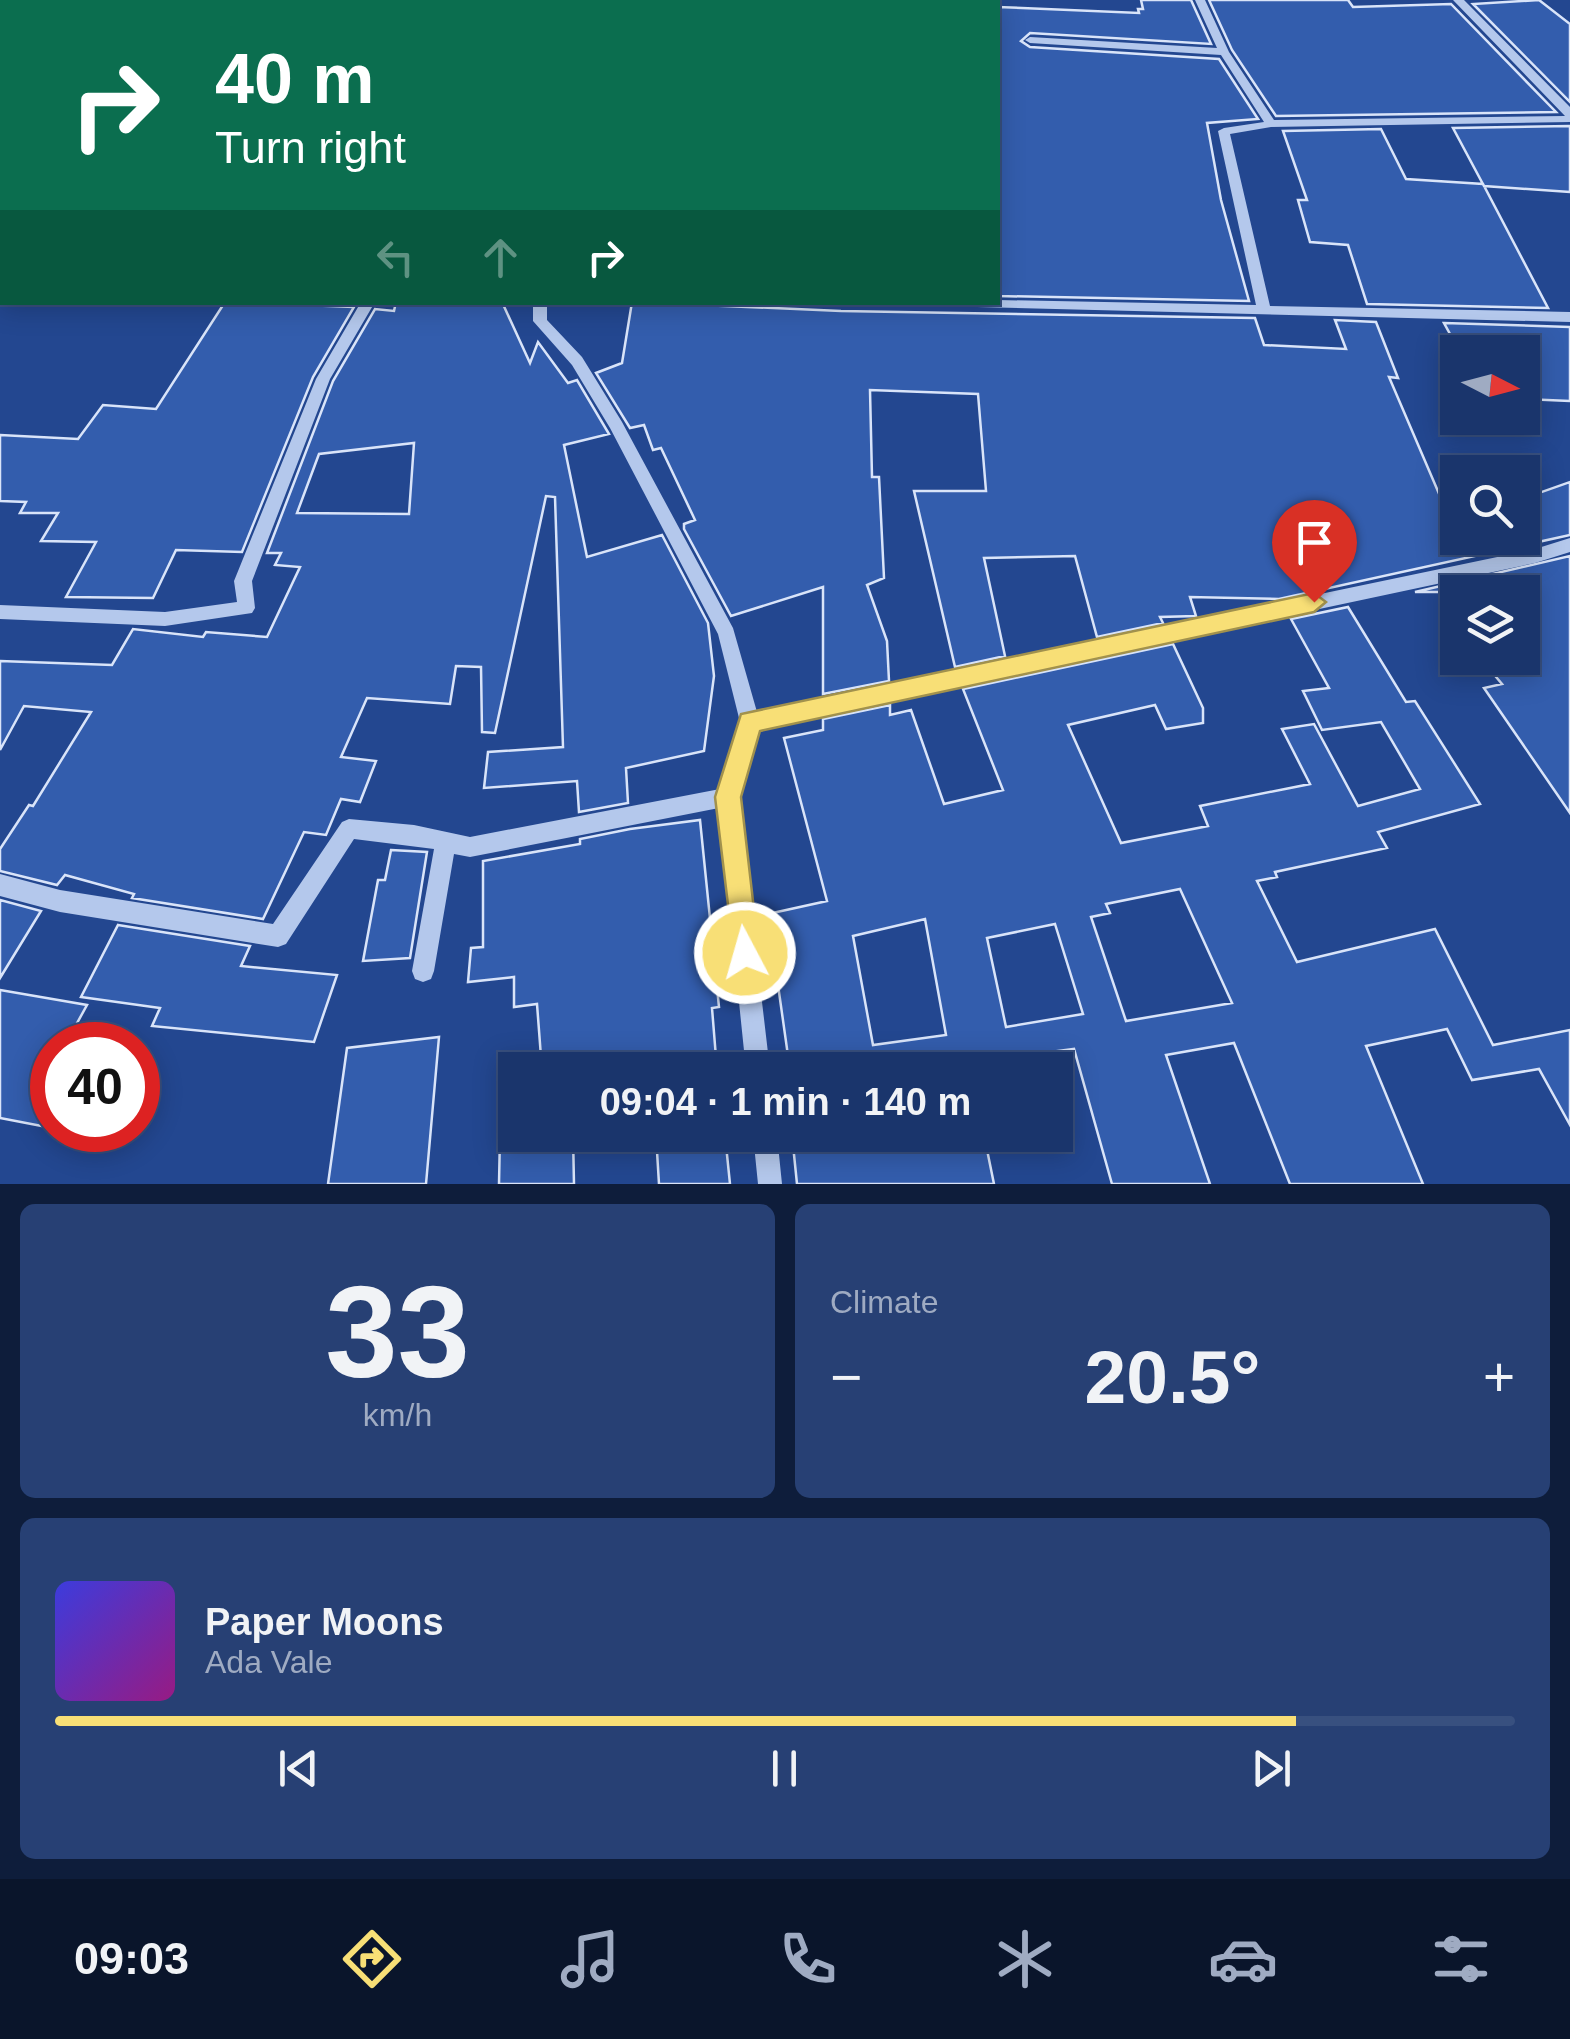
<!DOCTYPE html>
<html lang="en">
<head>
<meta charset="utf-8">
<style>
  :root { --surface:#1a356c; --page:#274074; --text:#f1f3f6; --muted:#9fabc2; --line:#38507f; --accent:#f8df76 }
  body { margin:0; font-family:Helvetica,sans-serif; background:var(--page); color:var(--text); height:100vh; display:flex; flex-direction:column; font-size:38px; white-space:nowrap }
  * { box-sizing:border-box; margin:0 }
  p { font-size:32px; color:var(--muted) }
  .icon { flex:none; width:55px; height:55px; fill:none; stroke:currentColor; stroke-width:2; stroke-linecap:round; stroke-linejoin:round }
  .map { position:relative; height:1184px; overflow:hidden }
  .details { display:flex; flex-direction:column; gap:20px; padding:20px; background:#0e1d3b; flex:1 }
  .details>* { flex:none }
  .hud { position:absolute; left:0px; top:0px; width:1000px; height:305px; box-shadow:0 5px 25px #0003,0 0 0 2px var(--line); background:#0b6e4f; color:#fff; overflow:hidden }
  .needle { width:65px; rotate:96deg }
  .tools { position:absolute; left:1440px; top:335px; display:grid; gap:20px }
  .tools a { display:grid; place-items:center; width:100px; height:100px; border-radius:0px; background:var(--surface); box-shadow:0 5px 25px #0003,0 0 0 2px var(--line); font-size:50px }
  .speed { position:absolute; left:30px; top:1022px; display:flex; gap:20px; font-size:50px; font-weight:700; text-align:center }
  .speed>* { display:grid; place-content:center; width:130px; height:130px; border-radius:50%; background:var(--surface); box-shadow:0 5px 25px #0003,0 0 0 2px var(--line); line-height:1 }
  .speed .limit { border:15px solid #d22; background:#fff; color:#111 }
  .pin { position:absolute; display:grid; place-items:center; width:85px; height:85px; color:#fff; margin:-102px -42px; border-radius:50% 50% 50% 0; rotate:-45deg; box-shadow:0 0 10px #0007 }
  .pin .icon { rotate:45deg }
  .me { position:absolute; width:110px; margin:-55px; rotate:354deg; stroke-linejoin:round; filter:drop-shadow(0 0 8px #0008) }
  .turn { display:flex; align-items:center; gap:35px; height:210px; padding:0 50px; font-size:45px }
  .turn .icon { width:130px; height:130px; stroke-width:2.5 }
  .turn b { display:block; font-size:70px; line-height:85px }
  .lanes { display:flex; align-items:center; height:95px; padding:0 50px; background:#0003; justify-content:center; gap:50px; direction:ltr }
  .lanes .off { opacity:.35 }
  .big { font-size:75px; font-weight:800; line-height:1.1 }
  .details .widget { flex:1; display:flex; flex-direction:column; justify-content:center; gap:15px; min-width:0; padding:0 35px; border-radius:15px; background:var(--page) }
  .details .dial { align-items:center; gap:0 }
  .dial b { font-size:130px; line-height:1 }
  .song { display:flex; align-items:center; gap:30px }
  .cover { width:120px; height:120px; border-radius:15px; background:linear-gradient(135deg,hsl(240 70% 55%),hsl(310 70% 35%)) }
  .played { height:10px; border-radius:5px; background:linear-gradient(90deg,var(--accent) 85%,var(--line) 85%) }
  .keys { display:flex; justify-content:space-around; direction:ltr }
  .heat { display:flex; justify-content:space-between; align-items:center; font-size:55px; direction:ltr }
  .details .tiles { flex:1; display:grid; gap:20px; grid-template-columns:1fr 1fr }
  .widget:last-child { grid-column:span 2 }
  .trip { position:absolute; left:498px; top:1052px; width:575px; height:100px; border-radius:0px; background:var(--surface); box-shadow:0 5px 25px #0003,0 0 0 2px var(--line); font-weight:800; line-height:100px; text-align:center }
  .menu { display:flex; height:160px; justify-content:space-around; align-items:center; background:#0a152b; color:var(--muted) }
  .menu .icon { width:70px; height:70px }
  .menu .selected { color:var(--accent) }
  .menu b { font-size:45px; color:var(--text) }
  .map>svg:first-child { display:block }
</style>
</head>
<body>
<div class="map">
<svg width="1570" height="1184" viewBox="0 0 1570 1184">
  <rect width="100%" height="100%" fill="#234790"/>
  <path fill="#335dad" stroke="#d9e4f9" stroke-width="2.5" fill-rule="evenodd" d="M1141,0H1191L1211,44L1030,33L1021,41L1030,47L1219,59L1258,119L1207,123L1221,200L1249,301L998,296V7L1139,13L1138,9H1143Z
    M1209,0H1348L1353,7L1451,4L1556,112L1276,116L1232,50Z
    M1539,0L1570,24V102L1473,4Z
    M1570,126V192L1484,186L1453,128Z
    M1381,129L1406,179L1483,184L1548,308L1367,304L1348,245L1310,242L1298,200H1307L1283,131Z
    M225,302L354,307L313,377L242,552L176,550L153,598L66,597L96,542L41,541L58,513H20L26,502L0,501V435L78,439L103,405L156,409Z
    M396,302H502L530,363L538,342L568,383L577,380L609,434L564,445L587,557L662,535L708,623L714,676L704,751L626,768L628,803L579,812L577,781L484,788L488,752L563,747L555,497L546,496L495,733L482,732L481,667L456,666L450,704L367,698L341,757L376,761L360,802L341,799L326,835L304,832L263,919L132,898L134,894L65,875L57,885L0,871V849L29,805L33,806L91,712L24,706L0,750V661L112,665L133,629L203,637L206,632L267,637L300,567L275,565L281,553H267L333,381L375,309L394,311ZM414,443L409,514L297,513L319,454Z
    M632,302L841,311L1255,318L1264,345L1346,349L1335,320L1376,322L1398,378L1389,377L1458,538H1522V499L1570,482V535L1279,599L1190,597L1196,616L1160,617L1163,623L1097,637L1075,556L984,558L1005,656L955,667L914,491H986L978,394L870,390L872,477H879L884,578L867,585L887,641L889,681L823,694V587L731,616L684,529V524L695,520L661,448L653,450L644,425L630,428L596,373L622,363Z
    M1444,323L1570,327V401L1522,399V352H1460Z
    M1570,556V813L1484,688L1502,684L1480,658H1522V592H1415Z
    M1348,607L1406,702L1415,701L1480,804L1378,832L1387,848L1275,872L1277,877L1257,881L1297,962L1435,929L1493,1045L1570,1030V1125L1539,1069L1472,1080L1447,1029L1366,1046L1423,1184H1290L1234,1043L1166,1055L1210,1184H1112L1074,1049L910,1070H790L768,914L827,901L784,738L823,730V719L890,705V715L911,710L944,804L1003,790L963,689L1173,644L1203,708V723L1166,729L1155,705L1068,725L1121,843L1208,826L1200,806L1310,784L1282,729L1314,724L1358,806L1420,789L1381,722L1322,730L1303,691L1329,688L1291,619ZM1180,889L1232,1003L1126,1021L1091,917L1110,913L1106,904ZM925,919L946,1035L873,1045L853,936ZM1055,924L1083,1014L1006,1027L987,938Z
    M700,820L719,1007L712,1008L717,1070H542L537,1004L514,1007V977L468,982L471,948L483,947V861L580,844V839L630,829Z
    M391,850L427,852L410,958L363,961L378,880H385Z
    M0,900L41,911L0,978Z
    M118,925L250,946L241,966L337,975L314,1042L152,1026L160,1008L81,997Z
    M0,990L87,1005L65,1045H52V1128L0,1118Z
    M439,1037L426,1184H328L347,1048Z
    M500,1135H573L574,1184H499Z
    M656,1135H725L730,1184H659Z
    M792,1135H984L994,1184H797Z"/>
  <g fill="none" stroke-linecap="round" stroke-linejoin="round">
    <path fill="#b4c8ec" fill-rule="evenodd" d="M283,0H296L297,2H285Z
      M1195,0H1205L1229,52L1274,120L1565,116L1453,0H1464L1570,107V122L1271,127L1230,134L1270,306L1570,312V322L895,305L893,302H998V300L1256,305L1218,131L1224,128L1264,122L1221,55L1030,43L1025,40L1030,37L1217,48Z
      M0,106H2V114H0Z
      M361,302H375L330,379L252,581L255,608L252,613L165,626L0,619V605L165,612L237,602L234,581L316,379Z
      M533,302H547V320L582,357L622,422L733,628L757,712L1535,549L1570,538V552L1535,563L758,729L738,797L770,1070H746L719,808L470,857L454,854L434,971L431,979L423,982L415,979L412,971L434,849L354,839L286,944L278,947L60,912L0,896V874L60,890L273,924L342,822L349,819L414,825L470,837L720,789L740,722L718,634L610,428L572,365L533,321Z
      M753,1135H777L782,1184H758Z"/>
  </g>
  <path fill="#f8df76" stroke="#a1914d" stroke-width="2.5" d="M1314,593L1326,602L1314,612L760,731L741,797L759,953L755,963L745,968L735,963L715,797L741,714Z"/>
</svg>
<div class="tools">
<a><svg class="needle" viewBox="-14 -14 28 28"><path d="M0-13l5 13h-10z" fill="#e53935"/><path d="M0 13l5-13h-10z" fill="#9fabc2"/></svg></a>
<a><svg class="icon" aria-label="search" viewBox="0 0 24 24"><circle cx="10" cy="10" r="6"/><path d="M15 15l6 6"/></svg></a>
<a><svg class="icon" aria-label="layers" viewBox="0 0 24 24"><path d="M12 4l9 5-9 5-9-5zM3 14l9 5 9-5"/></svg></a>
</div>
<div class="speed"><div class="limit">40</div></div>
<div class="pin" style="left:1314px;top:602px;background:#d93025"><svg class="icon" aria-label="arrive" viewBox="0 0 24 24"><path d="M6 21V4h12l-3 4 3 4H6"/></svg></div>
<svg class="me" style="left:745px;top:953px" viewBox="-20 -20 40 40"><circle r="17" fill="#f8df76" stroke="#fff" stroke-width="3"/><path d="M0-11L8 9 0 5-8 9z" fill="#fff"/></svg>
<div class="trip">09:04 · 1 min · 140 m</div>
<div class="hud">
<div class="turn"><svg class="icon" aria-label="right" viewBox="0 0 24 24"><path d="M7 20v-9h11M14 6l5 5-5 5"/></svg><div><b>40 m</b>Turn right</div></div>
<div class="lanes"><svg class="icon off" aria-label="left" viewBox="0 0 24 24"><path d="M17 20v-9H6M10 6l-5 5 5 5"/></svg><svg class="icon off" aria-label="ahead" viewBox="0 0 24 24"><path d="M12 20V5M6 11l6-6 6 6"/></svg><svg class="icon" aria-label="right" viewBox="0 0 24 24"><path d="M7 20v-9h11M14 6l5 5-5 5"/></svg></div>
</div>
</div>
<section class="details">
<div class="tiles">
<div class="widget dial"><b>33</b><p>km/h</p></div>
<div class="widget"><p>Climate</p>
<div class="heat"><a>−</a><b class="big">20.5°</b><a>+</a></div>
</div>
<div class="widget">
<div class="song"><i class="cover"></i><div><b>Paper Moons</b><p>Ada Vale</p></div></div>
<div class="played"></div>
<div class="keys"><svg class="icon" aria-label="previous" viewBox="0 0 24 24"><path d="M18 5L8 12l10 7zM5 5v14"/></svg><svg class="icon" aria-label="pause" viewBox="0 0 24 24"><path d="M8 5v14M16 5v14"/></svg><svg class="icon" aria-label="next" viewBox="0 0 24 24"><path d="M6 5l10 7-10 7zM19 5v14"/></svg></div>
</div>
</div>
</section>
<nav class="menu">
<b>09:03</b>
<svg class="icon selected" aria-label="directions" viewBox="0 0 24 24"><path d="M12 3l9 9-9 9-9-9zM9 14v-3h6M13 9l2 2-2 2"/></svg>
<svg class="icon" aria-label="music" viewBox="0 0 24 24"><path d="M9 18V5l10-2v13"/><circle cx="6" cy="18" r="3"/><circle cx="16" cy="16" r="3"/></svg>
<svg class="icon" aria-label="phone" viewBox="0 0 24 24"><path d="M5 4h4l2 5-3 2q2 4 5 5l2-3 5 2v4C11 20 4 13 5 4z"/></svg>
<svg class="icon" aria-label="climate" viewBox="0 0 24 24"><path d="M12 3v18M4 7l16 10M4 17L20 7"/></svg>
<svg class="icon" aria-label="car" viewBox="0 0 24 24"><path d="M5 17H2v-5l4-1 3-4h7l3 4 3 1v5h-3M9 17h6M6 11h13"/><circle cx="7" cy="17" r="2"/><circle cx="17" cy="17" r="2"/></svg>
<svg class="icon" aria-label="filters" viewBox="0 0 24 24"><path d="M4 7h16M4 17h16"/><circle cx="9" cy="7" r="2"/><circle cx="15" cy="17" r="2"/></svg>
</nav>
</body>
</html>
